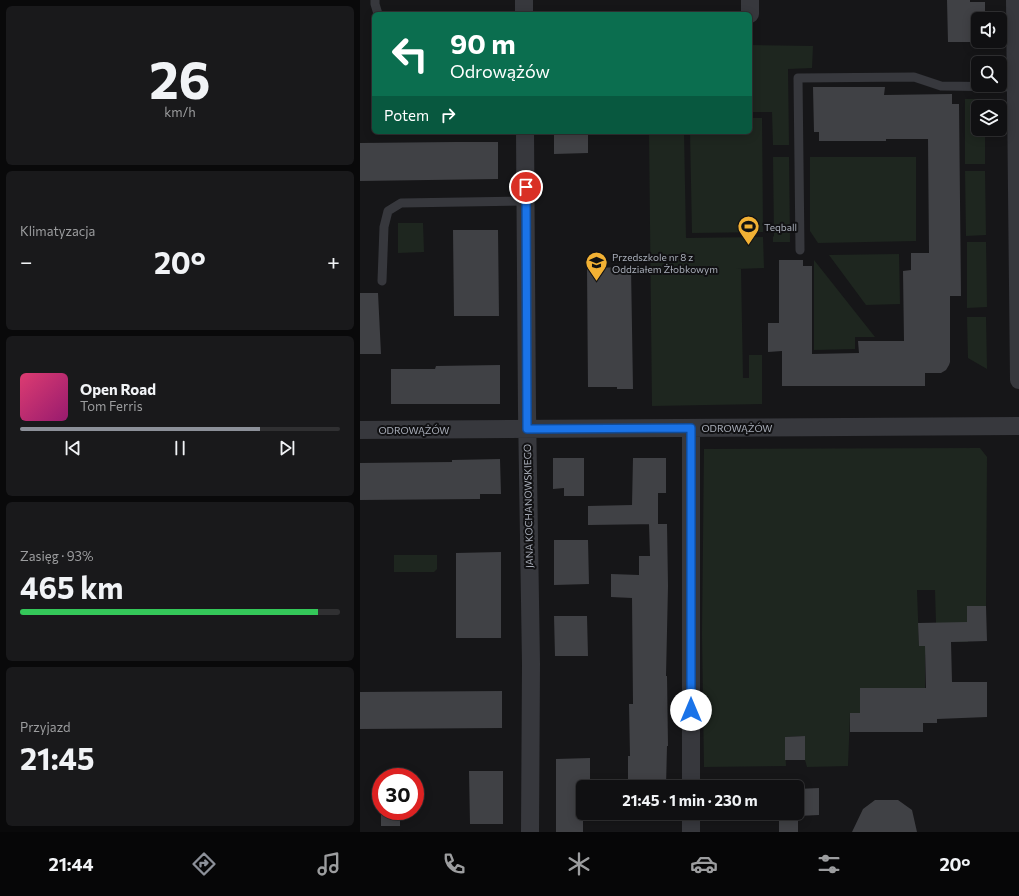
<!DOCTYPE html>
<html lang="pl">
<head>
<meta charset="utf-8">
<style>
  :root { --surface:#101012; --page:#19191b; --text:#f1f3f6; --muted:#9c9d9f; --line:#303032; --accent:#8c9099 }
  body { margin:0; font-family:Commissioner,sans-serif; background:var(--page); color:var(--text); height:100vh; display:flex; flex-direction:column; font-size:15px; white-space:nowrap }
  * { box-sizing:border-box; margin:0 }
  p { font-size:13px; color:var(--muted) }
  .icon { flex:none; width:22px; height:22px; fill:none; stroke:currentColor; stroke-width:2; stroke-linecap:round; stroke-linejoin:round }
  .map { position:relative; flex:1; overflow:hidden }
  .sheet { display:flex; flex-direction:column; gap:6px; padding:6px; background:#09090a; width:360px }
  .sheet>* { flex:none }
  .top-card { position:absolute; left:12px; top:12px; width:380px; height:122px; border-radius:6px; box-shadow:0 2px 10px #0003,0 0 0 1px var(--line); background:#0b6e4f; color:#fff; overflow:hidden }
  .fabs { position:absolute; left:611px; top:12px; display:grid; gap:8px }
  .fabs a { display:grid; place-items:center; width:36px; height:36px; border-radius:6px; background:var(--surface); box-shadow:0 2px 10px #0003,0 0 0 1px var(--line); font-size:20px }
  .speed { position:absolute; left:12px; top:768px; display:flex; gap:8px; font-size:20px; font-weight:700; text-align:center }
  .speed>* { display:grid; place-content:center; width:52px; height:52px; border-radius:50%; background:var(--surface); box-shadow:0 2px 10px #0003,0 0 0 1px var(--line); line-height:1 }
  .speed .limit { border:6px solid #d22; background:#fff; color:#111 }
  .pin { position:absolute; display:grid; place-items:center; width:34px; height:34px; color:#fff; margin:-17px; border:2px solid #fff; border-radius:50%; box-shadow:0 1px 4px #0007 }
  .me { position:absolute; width:44px; margin:-22px; rotate:0deg; stroke-linejoin:round; filter:drop-shadow(0 0 3px #0008) }
  .turn { display:flex; align-items:center; gap:14px; height:84px; padding:0 12px; font-size:18px }
  .turn .icon { width:52px; height:52px; stroke-width:2.5 }
  .turn b { display:block; font-size:28px; line-height:34px }
  .then { display:flex; align-items:center; height:38px; padding:0 12px; background:#0003; gap:8px; font-size:15px }
  .big { font-size:30px; font-weight:700; line-height:1.1 }
  .sheet .widget { flex:1; display:flex; flex-direction:column; justify-content:center; gap:6px; min-width:0; padding:0 14px; border-radius:6px; background:var(--page) }
  .sheet .dial { align-items:center; gap:0 }
  .dial b { font-size:52px; line-height:1 }
  .song { display:flex; align-items:center; gap:12px }
  .cover { width:48px; height:48px; border-radius:6px; background:linear-gradient(135deg,hsl(340 70% 55%),hsl(320 70% 35%)) }
  .played { height:4px; border-radius:2px; background:linear-gradient(90deg,var(--accent) 75%,var(--line) 75%) }
  .keys { display:flex; justify-content:space-around; direction:ltr }
  .heat { display:flex; justify-content:space-between; align-items:center; font-size:22px; direction:ltr }
  .charge { height:6px; border-radius:3px; background:linear-gradient(90deg,#34c759 93%,var(--line) 0) }
  .trip { position:absolute; left:216px; top:780px; width:228px; height:40px; border-radius:6px; background:var(--surface); box-shadow:0 2px 10px #0003,0 0 0 1px var(--line); font-weight:700; line-height:40px; text-align:center }
  .tab-bar { display:flex; height:64px; justify-content:space-around; align-items:center; background:#060607; color:var(--muted) }
  .tab-bar .icon { width:28px; height:28px }
  .tab-bar .current { color:var(--accent) }
  .tab-bar b { font-size:18px; color:var(--text) }
  main { display:flex; flex:1; min-height:0 }
  .map>svg:first-child { display:block }
</style>
</head>
<body>
<main>
<section class="sheet">
<div class="widget dial"><b>26</b><p>km/h</p></div>
<div class="widget"><p>Klimatyzacja</p>
<div class="heat"><a>−</a><b class="big">20°</b><a>+</a></div>
</div>
<div class="widget">
<div class="song"><i class="cover"></i><div><b>Open Road</b><p>Tom Ferris</p></div></div>
<div class="played"></div>
<div class="keys"><svg class="icon" aria-label="previous" viewBox="0 0 24 24"><path d="M18 5L8 12l10 7zM5 5v14"/></svg><svg class="icon" aria-label="pause" viewBox="0 0 24 24"><path d="M8 5v14M16 5v14"/></svg><svg class="icon" aria-label="next" viewBox="0 0 24 24"><path d="M6 5l10 7-10 7zM19 5v14"/></svg></div>
</div>
<div class="widget"><p>Zasięg · 93%</p><b class="big">465 km</b><div class="charge"></div></div>
<div class="widget"><p>Przyjazd</p><b class="big">21:45</b></div>
</section>
<div class="map">
<svg width="659" height="832" viewBox="0 0 659 832">
  <rect width="100%" height="100%" fill="#161618"/>
  <path fill="#1e261f" d="M390,45L453,46L452,68L428,69L429,145H413L412,112H390Z
    M605,99H625V107H618V129H625V164H605Z
    M390,118H402L403,232L332,233L330,132H390Z
    M289,132H324L326,238L403,237L404,268L376,269H381L383,378H389V355H402V404L292,406Z
    M413,157H429L430,242H413V237L414,236Z
    M450,157H556V241L458,243L450,231Z
    M605,171H625L626,235L606,236Z
    M38,223H63L64,252L38,253Z
    M607,242H626L627,307L607,308Z
    M539,254L540,304L506,305L469,255Z
    M454,260L515,337H495V349L454,350Z
    M607,317H626L627,369L608,358Z
    M620,448L627,457L626,606L607,607L608,642H591L576,623L575,590H557L559,646H576L565,655V690L537,688H500V713L490,714L488,766L447,767L445,760V736L425,737L426,766L344,767L342,634L344,449Z
    M34,555H77V569L74,572H34Z"/>
  <path fill="#404145" d="M587,0H610V2H625V19H618V41L625,42H588Z
    M453,87H525L524,95L592,94V104H599L601,296H590V362L589,365L586,370L581,373H565V386H422V351L408,352V323H419V260H443V266H452V354L499,353L498,341H544L543,271L551,270V253H569L568,139H526V141H459V132H454Z
    M194,132H228V153L194,154Z
    M95,142H138V179L0,181V143Z
    M93,230H138L139,316H94Z
    M271,267L273,389H257V387H228L227,268Z
    M0,293H18L21,354H0Z
    M140,365V404H31V369H75L76,366Z
    M193,458H224V496H204V488L193,489Z
    M273,458H306V493H298V524L228,525V506L272,505Z
    M140,459L141,494H120V499L0,500V463L92,462V460Z
    M289,524H307L308,586L306,676H307L308,746H307L306,787H268V756H270L269,704H273L272,598L251,597V574L279,575V556H290Z
    M194,540H228L229,584L194,585Z
    M141,552V638H96V553Z
    M607,606H626L627,641L591,642L592,682H627V717L577,719V723H563V732H490V713H500V688H566L565,646H559L558,623L607,622Z
    M194,616H227L228,656H195Z
    M142,691V728L0,729V692Z
    M445,736V760H425V737Z
    M230,758V787H223V832H196V759Z
    M109,771H143V824H110Z
    M459,788V815L438,816V832H419V813H437V789Z
    M515,800H538L552,810L557,832H492L503,809Z
    M21,811H40V826H21Z"/>
  <g fill="none" stroke-linecap="round" stroke-linejoin="round">
    <path stroke="#37383d" stroke-width="9" d="M15,0V4L18,14
      M440,250L438,78L554,77L581,86L656,87
      M22,281L24,227L28,211L41,203L166,201"/>
    <path stroke="#37383d" stroke-width="18" d="M164,0V14
      M390,0V14
      M655,0L659,380
      M165,132L167,411L171,664L170,832
      M331,428V787
      M0,430L659,426
      M331,813V832"/>
  </g>
  <g fill="none" stroke-linecap="round" stroke-linejoin="round">
    <defs>
      <path id="route" d="M166,187L167,429L331,428V710"/>
    </defs>
    <use href="#route" stroke="#114b97" stroke-width="10"/>
    <use href="#route" stroke="#1a73e8" stroke-width="7"/>
  </g>
  <defs>
    <symbol id="stadium-pin" viewBox="-11 -11 22 30"><path d="M0 17L-7.5 6A9.5 9.5 0 1 1 7.5 6Z" fill="#f2b134" stroke="#111113"/><path d="M0-5a6.5 5 0 1 0 0 10a6.5 5 0 1 0 0-10ZM-3.5-1.8h7v3.6h-7Z" fill="#111"/></symbol>
    <symbol id="school-pin" viewBox="-11 -11 22 30"><path d="M0 17L-7.5 6A9.5 9.5 0 1 1 7.5 6Z" fill="#f2b134" stroke="#111113"/><path d="M0-5L7-2L0 1L-7-2ZM-4 1L0 2.5L4 1V4Q0 6-4 4Z" fill="#111"/></symbol>
  </defs>
  <g fill-rule="evenodd">
    <use href="#stadium-pin" x="376" y="214" width="25" height="34"/>
    <use href="#school-pin" x="224" y="250" width="25" height="34"/>
  </g>
  <g text-anchor="middle" dominant-baseline="central" stroke-width="4" stroke-linejoin="round" paint-order="stroke">
    <g font-size="10" fill="#a8adb8" stroke="#111113" text-anchor="start">
      <text x="404" y="227">Teqball</text>
      <text x="252" y="257">Przedszkole nr 8 z<tspan x="252" dy="12">Oddziałem Żłobkowym</tspan></text>
    </g>
    <g font-size="10" fill="#a8adb8" stroke="#111113">
      <text x="377" y="428">ODROWĄŻÓW</text>
      <text x="54" y="430">ODROWĄŻÓW</text>
      <text transform="translate(168 506) rotate(-91)">JANA KOCHANOWSKIEGO</text>
    </g>
  </g>
</svg>
<div class="fabs">
<a><svg class="icon" aria-label="sound" viewBox="0 0 24 24"><path d="M4 9h4l5-4v14l-5-4H4zM17 9q2 3 0 6"/></svg></a>
<a><svg class="icon" aria-label="search" viewBox="0 0 24 24"><circle cx="10" cy="10" r="6"/><path d="M15 15l6 6"/></svg></a>
<a><svg class="icon" aria-label="layers" viewBox="0 0 24 24"><path d="M12 4l9 5-9 5-9-5zM3 14l9 5 9-5"/></svg></a>
</div>
<div class="speed"><div class="limit">30</div></div>
<div class="pin" style="left:166px;top:187px;background:#d93025"><svg class="icon" aria-label="arrive" viewBox="0 0 24 24"><path d="M6 21V4h12l-3 4 3 4H6"/></svg></div>
<svg class="me" style="left:331px;top:710px" viewBox="-20 -20 40 40"><circle r="19" fill="#fff"/><path d="M0-13L10 11 0 6-10 11z" fill="#1a73e8"/></svg>
<div class="trip">21:45 · 1 min · 230 m</div>
<div class="top-card">
<div class="turn"><svg class="icon" aria-label="left" viewBox="0 0 24 24"><path d="M17 20v-9H6M10 6l-5 5 5 5"/></svg><div><b>90 m</b>Odrowążów</div></div>
<div class="then">Potem<svg class="icon" aria-label="right" viewBox="0 0 24 24"><path d="M7 20v-9h11M14 6l5 5-5 5"/></svg></div>
</div>
</div>
</main>
<nav class="tab-bar">
<b>21:44</b>
<svg class="icon current" aria-label="directions" viewBox="0 0 24 24"><path d="M12 3l9 9-9 9-9-9zM9 14v-3h6M13 9l2 2-2 2"/></svg>
<svg class="icon" aria-label="music" viewBox="0 0 24 24"><path d="M9 18V5l10-2v13"/><circle cx="6" cy="18" r="3"/><circle cx="16" cy="16" r="3"/></svg>
<svg class="icon" aria-label="phone" viewBox="0 0 24 24"><path d="M5 4h4l2 5-3 2q2 4 5 5l2-3 5 2v4C11 20 4 13 5 4z"/></svg>
<svg class="icon" aria-label="climate" viewBox="0 0 24 24"><path d="M12 3v18M4 7l16 10M4 17L20 7"/></svg>
<svg class="icon" aria-label="car" viewBox="0 0 24 24"><path d="M5 17H2v-5l4-1 3-4h7l3 4 3 1v5h-3M9 17h6M6 11h13"/><circle cx="7" cy="17" r="2"/><circle cx="17" cy="17" r="2"/></svg>
<svg class="icon" aria-label="filters" viewBox="0 0 24 24"><path d="M4 7h16M4 17h16"/><circle cx="9" cy="7" r="2"/><circle cx="15" cy="17" r="2"/></svg>
<b>20°</b>
</nav>
</body>
</html>
